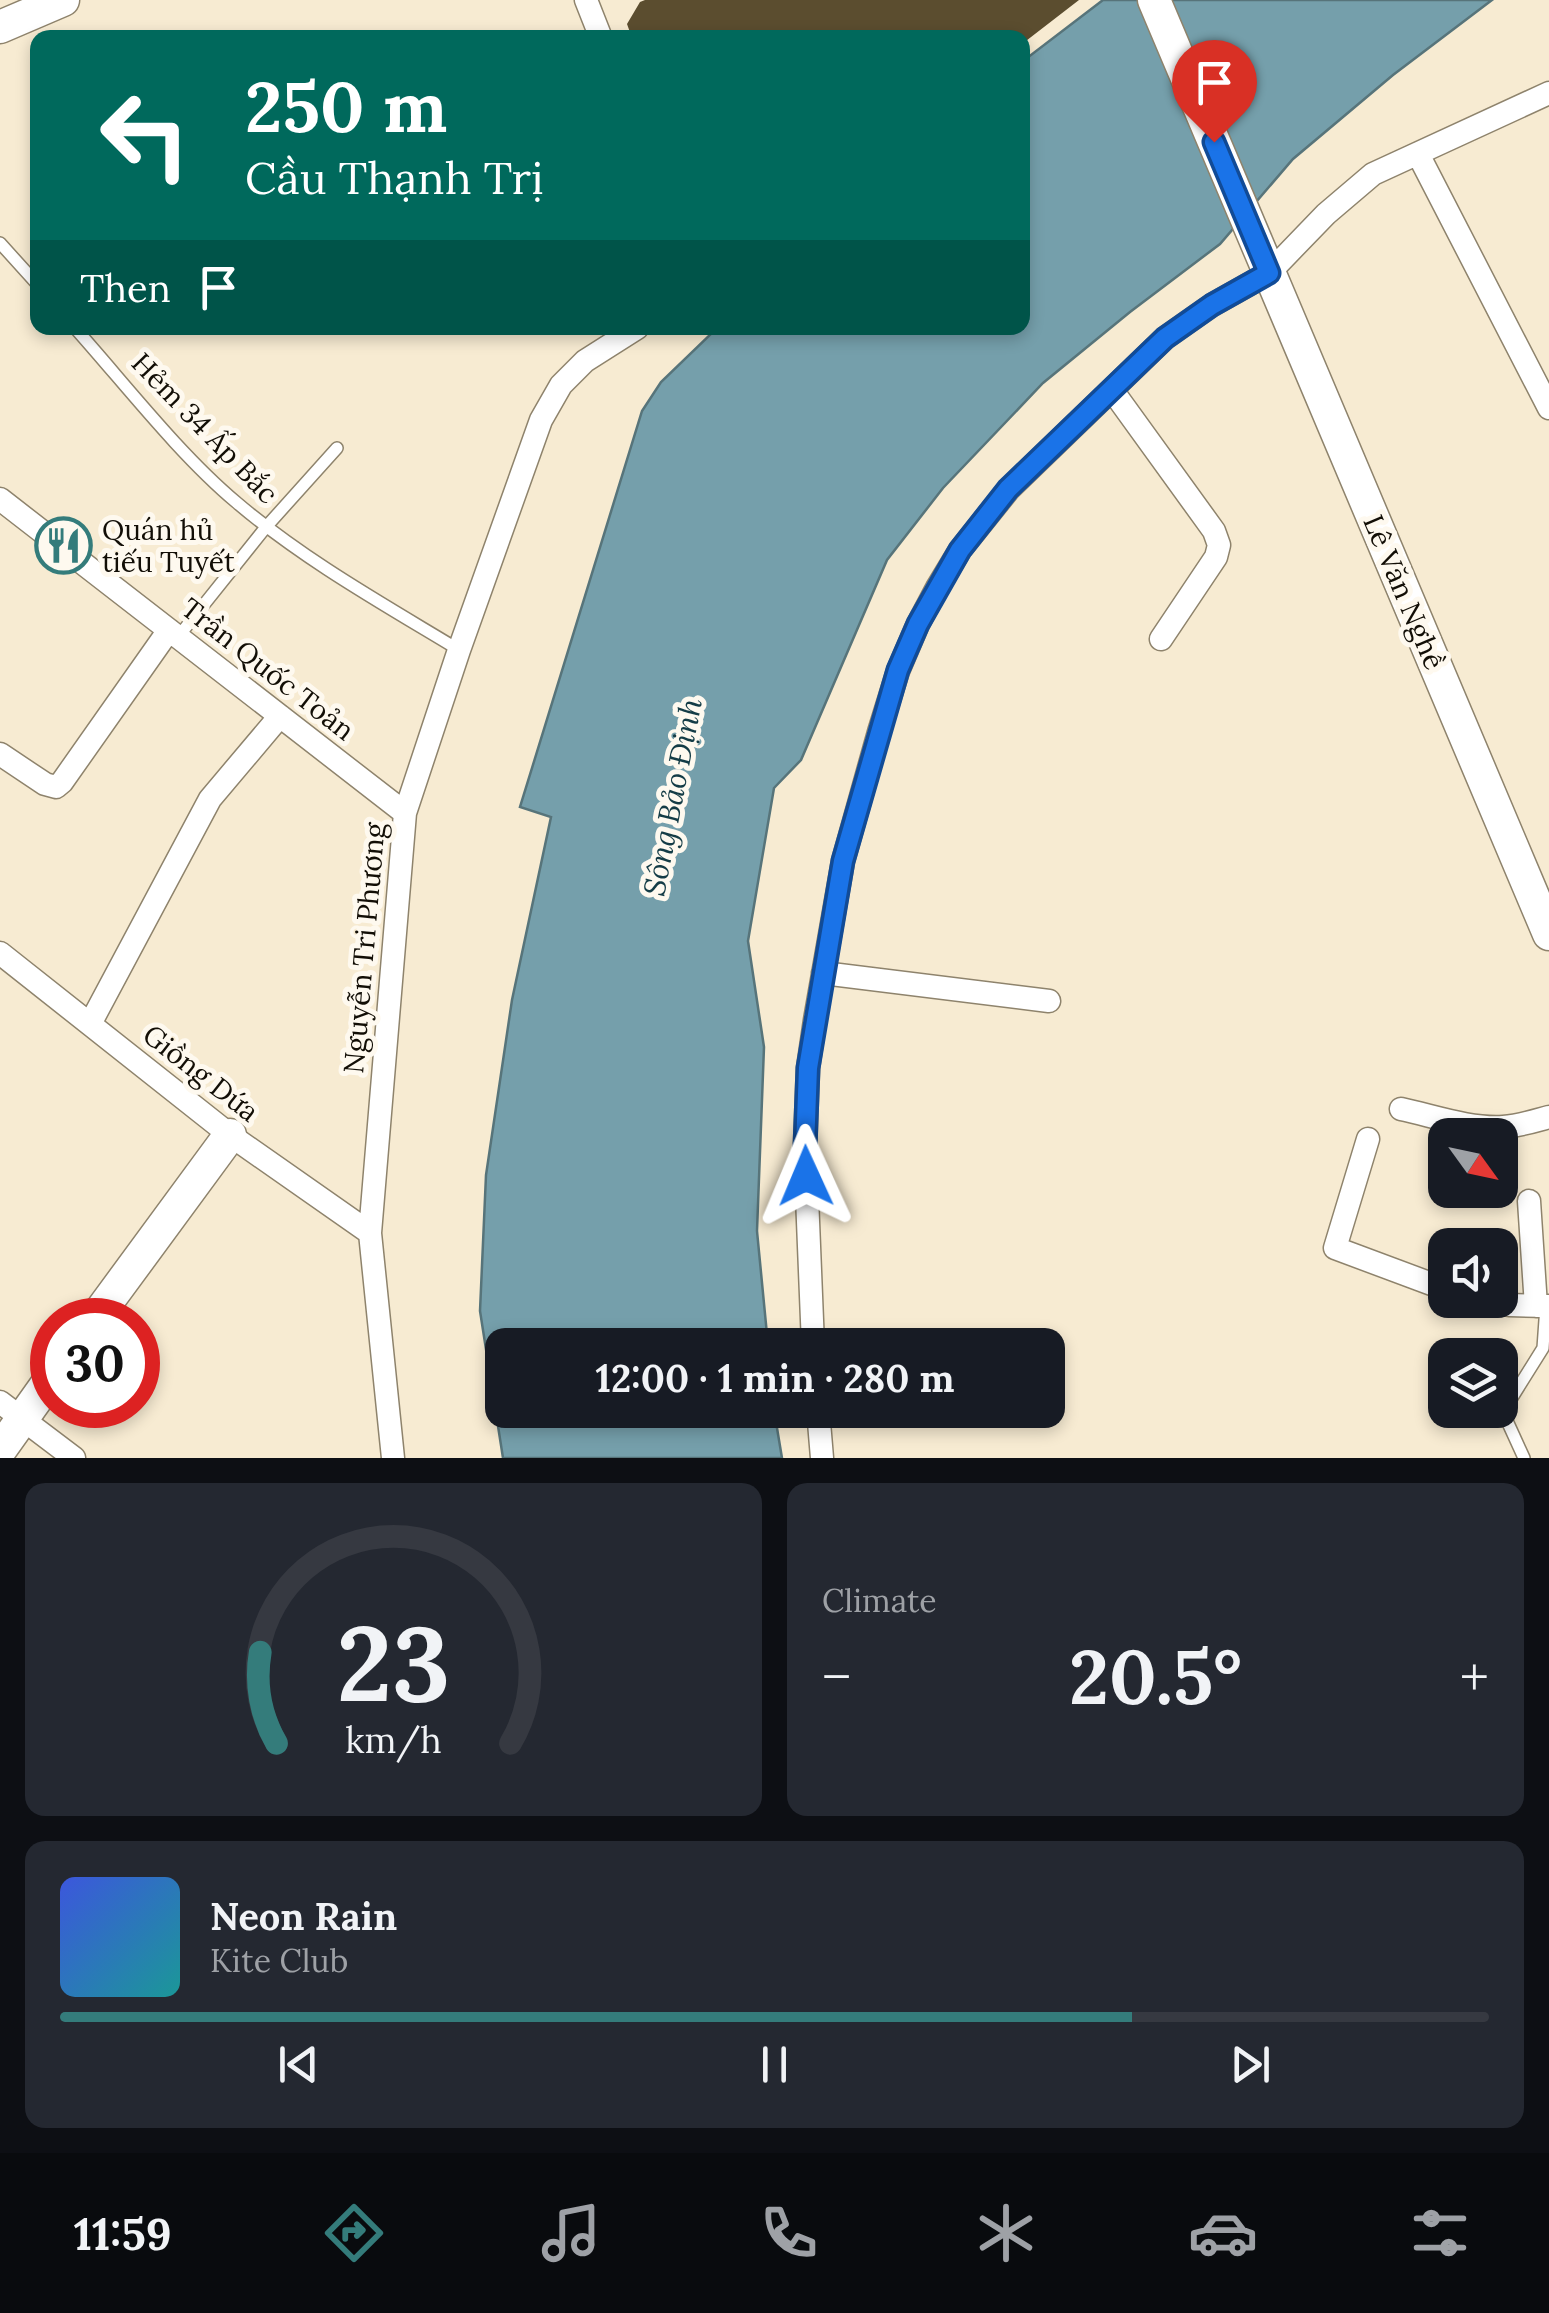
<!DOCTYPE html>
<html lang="en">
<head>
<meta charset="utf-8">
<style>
  :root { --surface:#171b24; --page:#242831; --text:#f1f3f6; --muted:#9ea1a6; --line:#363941; --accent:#347c7b }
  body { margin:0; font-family:Lora,serif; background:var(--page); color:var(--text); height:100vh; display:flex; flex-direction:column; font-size:38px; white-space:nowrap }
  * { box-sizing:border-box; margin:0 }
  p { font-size:32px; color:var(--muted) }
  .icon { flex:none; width:55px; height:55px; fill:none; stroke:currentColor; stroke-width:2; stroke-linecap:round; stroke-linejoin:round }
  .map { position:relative; height:1458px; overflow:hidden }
  .details { display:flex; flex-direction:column; gap:25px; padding:25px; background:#0d0f14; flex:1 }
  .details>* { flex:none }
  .top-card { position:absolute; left:30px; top:30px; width:1000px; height:305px; border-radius:20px; box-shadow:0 5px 15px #0003; background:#00695c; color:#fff; overflow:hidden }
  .needle { width:65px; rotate:123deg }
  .controls { position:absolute; left:1428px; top:1118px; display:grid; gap:20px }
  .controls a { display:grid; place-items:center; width:90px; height:90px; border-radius:20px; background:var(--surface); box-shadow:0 5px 15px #0003; font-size:50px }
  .speed { position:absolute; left:30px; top:1298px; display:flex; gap:20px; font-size:50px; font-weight:700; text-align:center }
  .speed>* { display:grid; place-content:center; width:130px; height:130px; border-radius:50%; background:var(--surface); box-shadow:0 5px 15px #0003; line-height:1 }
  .speed .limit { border:15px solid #d22; background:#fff; color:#111 }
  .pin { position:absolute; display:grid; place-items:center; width:85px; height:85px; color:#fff; margin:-102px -42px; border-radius:50% 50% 50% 0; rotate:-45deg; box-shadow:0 0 10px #0007 }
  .pin .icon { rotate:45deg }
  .me { position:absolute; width:110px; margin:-55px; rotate:359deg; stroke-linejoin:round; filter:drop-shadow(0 0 8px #0008) }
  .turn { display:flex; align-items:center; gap:35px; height:210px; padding:0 50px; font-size:45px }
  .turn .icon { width:130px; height:130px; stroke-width:2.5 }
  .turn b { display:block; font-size:70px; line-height:85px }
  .then { display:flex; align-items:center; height:95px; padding:0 50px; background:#0003; gap:20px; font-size:38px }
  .big { font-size:75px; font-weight:700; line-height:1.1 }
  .details .tile { flex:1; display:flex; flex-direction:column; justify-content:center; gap:15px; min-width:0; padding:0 35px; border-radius:20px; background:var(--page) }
  .details .dial { align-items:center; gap:0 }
  .dial svg { height:260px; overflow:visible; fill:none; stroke:var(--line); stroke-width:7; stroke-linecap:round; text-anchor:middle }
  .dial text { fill:var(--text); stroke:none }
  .song { display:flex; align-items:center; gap:30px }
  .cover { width:120px; height:120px; border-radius:15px; background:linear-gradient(135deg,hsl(230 70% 55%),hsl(180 70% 35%)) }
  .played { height:10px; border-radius:5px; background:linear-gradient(90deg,var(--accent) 75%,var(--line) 75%) }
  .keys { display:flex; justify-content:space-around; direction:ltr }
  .heat { display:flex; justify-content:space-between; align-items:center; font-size:55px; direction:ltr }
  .details .tiles { flex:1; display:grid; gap:25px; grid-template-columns:1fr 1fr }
  .tile:last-child { grid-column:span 2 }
  .trip { position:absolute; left:485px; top:1328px; width:580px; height:100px; border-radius:20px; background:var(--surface); box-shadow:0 5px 15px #0003; font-weight:700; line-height:100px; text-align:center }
  .tab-bar { display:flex; height:160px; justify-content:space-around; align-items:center; background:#090b0e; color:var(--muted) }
  .tab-bar .icon { width:70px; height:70px }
  .tab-bar .selected { color:var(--accent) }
  .tab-bar b { font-size:45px; color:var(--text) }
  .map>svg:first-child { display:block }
</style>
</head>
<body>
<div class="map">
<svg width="1549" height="1458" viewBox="0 0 1549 1458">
  <rect width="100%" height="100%" fill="#f7ebd2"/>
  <path fill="#759fab" stroke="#57747a" stroke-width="2.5" d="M1103,0H1492L1393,75L1293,159L1220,244L1130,312L1043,383L943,488L887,560L801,760L774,788L748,941L764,1047L757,1231L768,1345H502V1410H774L782,1458H503L480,1311L486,1175L512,1000L551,817L520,807L642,411L661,382L712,333L716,328H1022L1023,61Z"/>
  <path fill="#5b4d2f" d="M645,0H1079L1022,44V38H632L627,24L640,2Z"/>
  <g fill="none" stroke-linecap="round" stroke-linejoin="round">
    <defs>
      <path id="lane" d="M0,243L38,285
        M75,328C125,384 179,454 236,502C304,560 383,604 459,650
        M178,637L266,527L337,448
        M1524,1458L1503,1412L1543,1348L1546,1306"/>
      <path id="street" d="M586,0L601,38
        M1418,154L1549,408
        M1112,390L1214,531L1219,545L1216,557L1161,639
        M0,499L405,813
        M0,754L45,784L56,787L62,782L169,630
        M0,953L230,1135L370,1233
        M823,973L1049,1001
        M90,1024L210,799L280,716
        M1401,1109C1434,1116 1469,1129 1503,1127C1519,1126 1534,1121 1549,1117
        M1368,1139L1335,1248L1445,1289
        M1529,1201L1536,1306
        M1475,1300L1509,1305L1549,1306
        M813,1345L805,1147L808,1068L815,1020L843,861L879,732L898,671L918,624L937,588L960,550L1009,489L1165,338L1212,305L1269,273L1326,214L1373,174L1549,93
        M0,1402L74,1458
        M818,1410L822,1458
        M393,1458L370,1233L405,813L459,650L541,420L561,385L585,361L637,328"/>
      <path id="secondary" d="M1154,0L1549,934
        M0,27L63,0
        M94,1320L230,1135
        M0,1450L52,1377"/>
    </defs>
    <use href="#lane" stroke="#8e836c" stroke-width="14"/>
    <use href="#street" stroke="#8e836c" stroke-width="25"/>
    <use href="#secondary" stroke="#8e836c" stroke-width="35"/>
    <use href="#lane" stroke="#fff" stroke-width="11"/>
    <use href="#street" stroke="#fff" stroke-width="22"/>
    <use href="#secondary" stroke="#fff" stroke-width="32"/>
  </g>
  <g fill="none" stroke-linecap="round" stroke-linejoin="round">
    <defs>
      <path id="route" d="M806,1176L805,1147L808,1068L843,861L898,670L918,624L960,550L1008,489L1165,338L1212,305L1269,273L1214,142"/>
    </defs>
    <use href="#route" stroke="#114b97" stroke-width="25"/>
    <use href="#route" stroke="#1a73e8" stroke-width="18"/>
  </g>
  <defs>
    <symbol id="restaurant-ring" viewBox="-11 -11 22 22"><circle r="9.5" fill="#fef9ef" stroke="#347c7b" stroke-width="1.5"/><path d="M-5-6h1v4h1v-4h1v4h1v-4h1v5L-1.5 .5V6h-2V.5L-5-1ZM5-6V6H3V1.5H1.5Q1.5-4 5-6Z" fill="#347c7b"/></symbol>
  </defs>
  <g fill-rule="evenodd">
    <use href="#restaurant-ring" x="32" y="514" width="63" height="63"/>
  </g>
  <g text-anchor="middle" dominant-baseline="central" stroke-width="10" stroke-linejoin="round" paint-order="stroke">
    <g font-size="28" fill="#120e06" stroke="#fef9ef">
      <text transform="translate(205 428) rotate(46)">Hẻm 34 Ấp Bắc</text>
      <text transform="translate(1404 592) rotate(67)">Lê Văn Nghề</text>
      <text transform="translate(268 669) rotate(38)">Trần Quốc Toản</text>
      <text transform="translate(364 948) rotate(-85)">Nguyễn Tri Phương</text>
      <text transform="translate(201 1073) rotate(38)">Giồng Dứa</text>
    </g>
    <g font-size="28" fill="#120e06" stroke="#fef9ef" text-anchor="start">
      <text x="102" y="530">Quán hủ<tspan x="102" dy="32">tiếu Tuyết</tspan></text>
    </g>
    <g font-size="30" font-style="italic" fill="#143c46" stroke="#fef9ef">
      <text transform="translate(672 797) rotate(-79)">Sông Bảo Định</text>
    </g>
  </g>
</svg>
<div class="controls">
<a><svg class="needle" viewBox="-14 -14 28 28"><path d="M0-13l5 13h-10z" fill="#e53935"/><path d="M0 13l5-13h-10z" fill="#9ea1a6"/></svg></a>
<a><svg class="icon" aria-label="sound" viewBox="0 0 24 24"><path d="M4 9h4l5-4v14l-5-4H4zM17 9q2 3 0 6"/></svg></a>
<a><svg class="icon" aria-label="layers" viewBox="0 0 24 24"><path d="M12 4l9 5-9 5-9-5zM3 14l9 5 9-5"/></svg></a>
</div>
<div class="speed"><div class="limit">30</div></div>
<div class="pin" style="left:1214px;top:142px;background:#d93025"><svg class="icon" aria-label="arrive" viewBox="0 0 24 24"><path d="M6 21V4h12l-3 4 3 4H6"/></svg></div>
<svg class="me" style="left:806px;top:1176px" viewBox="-20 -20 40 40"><path d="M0-17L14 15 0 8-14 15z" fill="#1a73e8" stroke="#fff" stroke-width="4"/></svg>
<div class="trip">12:00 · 1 min · 280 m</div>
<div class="top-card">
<div class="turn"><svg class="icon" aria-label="left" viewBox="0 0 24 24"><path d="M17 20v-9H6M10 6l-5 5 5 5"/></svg><div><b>250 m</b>Cầu Thạnh Trị</div></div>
<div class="then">Then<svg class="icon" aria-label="arrive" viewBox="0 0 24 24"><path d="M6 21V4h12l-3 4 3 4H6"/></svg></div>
</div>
</div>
<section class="details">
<div class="tiles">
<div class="tile dial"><svg viewBox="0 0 100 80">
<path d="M14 69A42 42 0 1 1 86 69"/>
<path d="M14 69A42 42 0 0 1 9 41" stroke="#347c7b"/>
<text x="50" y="56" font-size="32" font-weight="700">23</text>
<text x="50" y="72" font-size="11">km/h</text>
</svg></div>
<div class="tile"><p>Climate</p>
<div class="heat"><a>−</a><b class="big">20.5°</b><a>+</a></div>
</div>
<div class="tile">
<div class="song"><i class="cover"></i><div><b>Neon Rain</b><p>Kite Club</p></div></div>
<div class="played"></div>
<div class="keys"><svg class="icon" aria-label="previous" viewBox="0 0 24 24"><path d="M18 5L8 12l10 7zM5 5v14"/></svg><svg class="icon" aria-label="pause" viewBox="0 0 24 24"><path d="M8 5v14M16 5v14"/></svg><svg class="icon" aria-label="next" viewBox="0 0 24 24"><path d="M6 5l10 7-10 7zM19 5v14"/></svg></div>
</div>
</div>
</section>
<nav class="tab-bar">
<b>11:59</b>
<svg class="icon selected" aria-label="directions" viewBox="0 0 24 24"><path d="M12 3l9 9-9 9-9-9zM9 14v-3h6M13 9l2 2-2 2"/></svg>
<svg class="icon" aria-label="music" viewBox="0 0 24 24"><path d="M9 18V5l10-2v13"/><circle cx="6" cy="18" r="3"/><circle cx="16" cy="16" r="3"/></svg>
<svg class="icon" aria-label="phone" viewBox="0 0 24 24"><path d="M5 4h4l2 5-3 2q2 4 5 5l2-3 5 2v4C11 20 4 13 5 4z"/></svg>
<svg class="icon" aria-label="climate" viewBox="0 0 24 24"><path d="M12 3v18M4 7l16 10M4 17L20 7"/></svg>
<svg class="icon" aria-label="car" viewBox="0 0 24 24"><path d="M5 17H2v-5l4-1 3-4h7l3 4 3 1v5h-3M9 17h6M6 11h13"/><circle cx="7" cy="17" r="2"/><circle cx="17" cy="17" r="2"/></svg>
<svg class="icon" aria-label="filters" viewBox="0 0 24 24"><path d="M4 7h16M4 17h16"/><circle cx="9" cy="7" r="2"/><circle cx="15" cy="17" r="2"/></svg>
</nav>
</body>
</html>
